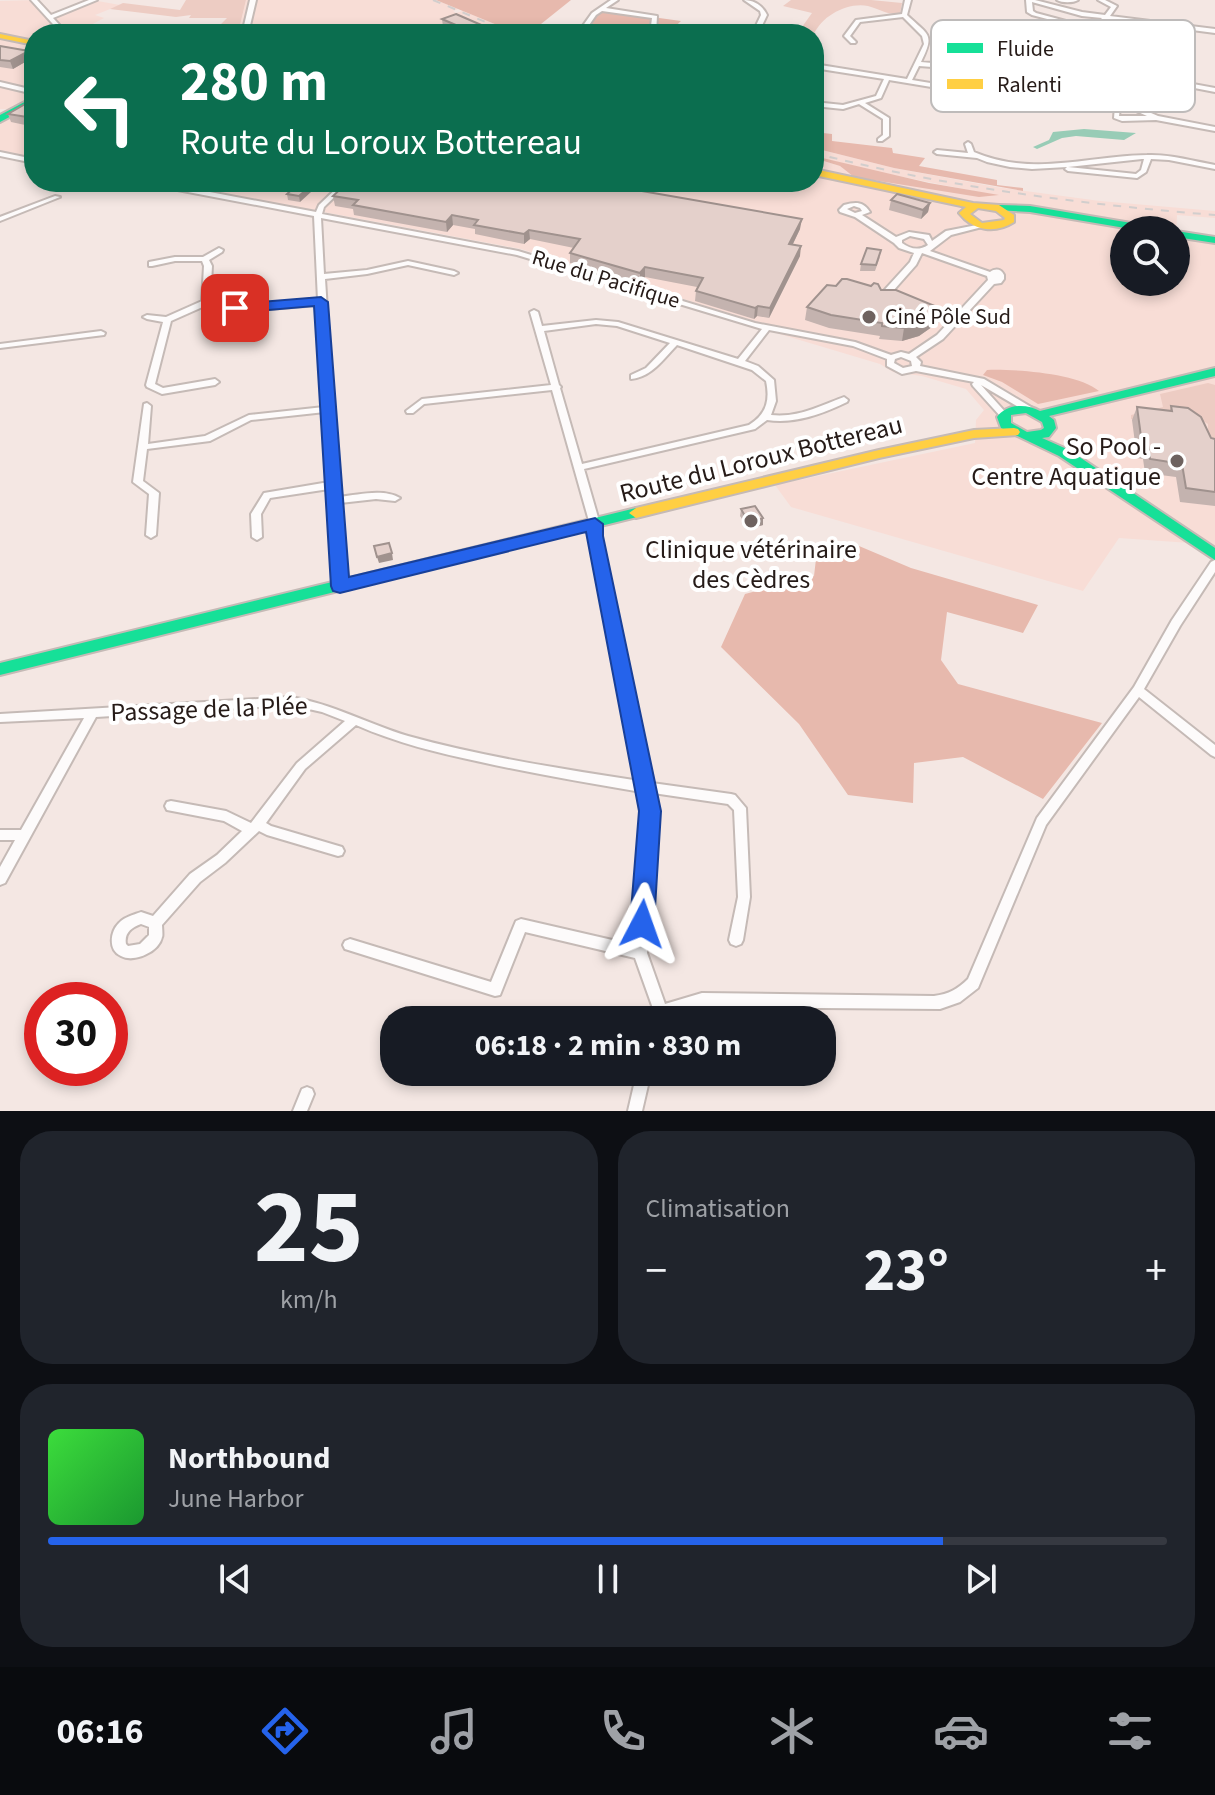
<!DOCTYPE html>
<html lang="fr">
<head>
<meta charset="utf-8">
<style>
  :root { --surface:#171b24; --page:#20242c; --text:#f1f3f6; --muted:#9ea1a6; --line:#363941; --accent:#2563eb }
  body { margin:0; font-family:"Source Sans 3",sans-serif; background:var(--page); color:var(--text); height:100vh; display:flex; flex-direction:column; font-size:30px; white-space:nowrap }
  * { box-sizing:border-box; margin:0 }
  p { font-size:26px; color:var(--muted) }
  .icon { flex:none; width:44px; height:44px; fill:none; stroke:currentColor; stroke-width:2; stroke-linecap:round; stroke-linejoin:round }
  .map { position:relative; height:1111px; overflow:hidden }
  .side { display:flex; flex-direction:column; gap:20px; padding:20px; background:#0d0f14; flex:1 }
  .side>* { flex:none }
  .top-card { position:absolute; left:24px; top:24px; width:800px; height:168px; border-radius:32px; box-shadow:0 4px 12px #0003; background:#0b6e4f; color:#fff; overflow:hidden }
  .fabs { position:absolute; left:1110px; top:216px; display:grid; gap:16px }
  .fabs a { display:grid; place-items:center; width:80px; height:80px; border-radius:50%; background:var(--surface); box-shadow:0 4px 12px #0003; font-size:40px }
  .speed { position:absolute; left:24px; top:982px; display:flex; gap:16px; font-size:40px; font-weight:700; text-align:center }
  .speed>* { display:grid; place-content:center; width:104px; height:104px; border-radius:50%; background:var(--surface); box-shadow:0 4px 12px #0003; line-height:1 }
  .speed .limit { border:12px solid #d22; background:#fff; color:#111 }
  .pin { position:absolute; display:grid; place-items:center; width:68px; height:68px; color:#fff; margin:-34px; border-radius:16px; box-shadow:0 4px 12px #0006 }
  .me { position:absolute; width:88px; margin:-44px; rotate:4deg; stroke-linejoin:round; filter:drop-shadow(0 0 6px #0008) }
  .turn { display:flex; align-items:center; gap:28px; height:168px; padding:0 24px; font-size:36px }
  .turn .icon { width:104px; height:104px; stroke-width:2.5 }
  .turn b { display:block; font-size:56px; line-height:68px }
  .big { font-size:60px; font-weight:700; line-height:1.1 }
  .side .tile { flex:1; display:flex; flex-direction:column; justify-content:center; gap:12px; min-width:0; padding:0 28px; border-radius:32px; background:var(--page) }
  .side .dial { align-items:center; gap:0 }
  .dial b { font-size:104px; line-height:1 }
  .song { display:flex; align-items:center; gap:24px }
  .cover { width:96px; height:96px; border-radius:12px; background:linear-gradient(135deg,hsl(120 70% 55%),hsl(130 70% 35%)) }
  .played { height:8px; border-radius:4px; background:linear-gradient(90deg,var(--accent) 80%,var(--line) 80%) }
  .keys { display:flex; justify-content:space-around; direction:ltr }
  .heat { display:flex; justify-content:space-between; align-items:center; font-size:44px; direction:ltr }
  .side .tiles { flex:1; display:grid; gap:20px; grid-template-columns:1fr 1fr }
  .tile:last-child { grid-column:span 2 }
  .trip { position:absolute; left:380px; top:1006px; width:456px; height:80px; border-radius:32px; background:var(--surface); box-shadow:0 4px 12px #0003; font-weight:700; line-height:80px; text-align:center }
  .dock { display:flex; height:128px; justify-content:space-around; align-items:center; background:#090b0e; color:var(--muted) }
  .dock .icon { width:56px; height:56px }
  .dock .current { color:var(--accent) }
  .dock b { font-size:36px; color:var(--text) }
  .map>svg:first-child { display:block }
</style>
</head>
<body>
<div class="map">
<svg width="1215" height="1111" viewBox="0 0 1215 1111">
  <rect width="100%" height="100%" fill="#f4e7e3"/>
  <path fill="#f8ddd6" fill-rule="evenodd" d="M39,0L53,14L92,0L120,5L95,15L104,18L74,34H34V157L0,151V116L9,109H0V1Z
    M246,0H436L458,9L453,11L456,13L463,11L519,34H238Z
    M814,148L894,168L996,187L1100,201L1215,211V218L1177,215L1176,237L1215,244V550L1190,543L1119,538L1083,591L791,507L775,485L975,443L976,420L984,410L966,389L922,376L893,372L880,364L689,307L693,302L521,249L163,182H814V158L840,166L854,177L994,195L863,169L814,156ZM1124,230H1176V282H1124Z"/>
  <path fill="#edccc3" d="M186,0H246L240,25H220L227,18H189L191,15L176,17L110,9L123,3L180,10Z
    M791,0H871L902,3L900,14C886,15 880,9 868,6C847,2 822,16 814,34H797L812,13L783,6Z
    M1208,383L1215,385V439L1208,434V424L1200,419L1202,416L1190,412L1166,423L1131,419V415L1163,407L1160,394Z"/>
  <path fill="#e7b9ad" d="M436,0H571L541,24L578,32L519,34Z
    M601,10L681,21L667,34H585V28Z
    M814,132L832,134V141L892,148L893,153L925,158L919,166L997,180V185L1023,188V191L894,168L814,148Z
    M814,156L929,183L999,195L979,197L854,177L840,166L814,158Z
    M987,370C1015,369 1078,373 1099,391L1038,404L1002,382L983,375Z
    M818,542L859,546L911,568L1038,605L1023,633L947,612L941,660L958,684L1102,723L1043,799L963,757L914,763L913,803L848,795L799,724L721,647L745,594L814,576Z"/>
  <path fill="#98ccb6" d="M1084,129L1136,133L1124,140L1076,136L1062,138L1037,149L1033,147L1049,140L1053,132Z"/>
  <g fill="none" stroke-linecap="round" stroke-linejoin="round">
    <defs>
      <path id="street" d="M31,0H37L51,15L89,0H97L53,18L68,34H62Z
        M250,0H256L248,34H242Z
        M611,0H618L606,8L657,16L656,34H650L652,18L602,11L596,15L583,34H577L592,13Z
        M744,0C754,0 763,6 767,15L758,34H752L761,15L760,11Z
        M905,0H911L907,15C929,36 935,33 921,62L943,64L944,61L949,62V66L946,68L919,66L912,80L1010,96L1018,95L1043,82L994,79L992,78V76L1049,79L1075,64L1062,51L1067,48L1038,46L1036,45V43L1073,46L1081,44L1089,30L1032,15L1027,12L1026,0H1035L1082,12L1105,15L1111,7L1098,0H1105L1117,6L1110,16L1215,29V33L1108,19L1092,33L1085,46L1069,52L1080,62L1160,78L1157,51L1153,45L1156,43L1163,51L1166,79L1215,88V92L1081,66L1021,98L1010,100L889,80L881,98L865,103L889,118V136L882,141H878V139L883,135V119L859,104L843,109L814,106V102L843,105L876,96L884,79L814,68V64L907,79L924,44L922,36L903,17L860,22L850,36L856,42L855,43H851L844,36L856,20L902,14ZM1032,2L1082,16L1102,18L1092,28L1036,13L1033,11Z
        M1057,0H1078C1073,3 1062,3 1057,0Z
        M955,23L958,25L957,26L946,33L960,44V51L957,53L954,51V45L939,33Z
        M0,82L34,90V94L0,86Z
        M1128,103L1158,116L1215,127V131L1156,120L1122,121L1114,118L1115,106ZM1127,107L1147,116H1119L1120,108Z
        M968,142L971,144L974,152C1034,177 1086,156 1147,155C1170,154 1193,161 1215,165V169L1169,160L1151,159L1146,172L1137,178L1068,171L1065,169L1067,167L1032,169L1010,167L987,162L977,158L937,154L934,152L937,150L968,153L965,144ZM1142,159H1144L1141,170L1136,174L1068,167Z
        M0,152L34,159V163L0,156Z
        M143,182H157L316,212L319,205L343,182H350L324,207L322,214L518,251L755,323L855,342L891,355L901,352L909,354L937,335L988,280L987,276L922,253L916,265L885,300H879V296L910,262L914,253L899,248L894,243L855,217L840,212L839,210L844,205C855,202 863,201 870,212L862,215L896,237L909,232L929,235L932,241L946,231L982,224L986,226L951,235L930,251L990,272C996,268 1001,269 1004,275V279L1001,283L994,284L943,339L916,357L921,362L920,366L984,379L1031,407L1032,409L1031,411H1025L981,385L1008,415L1007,417H1001L973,386L972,384L974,382L916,371L902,374L887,366V359L853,346L769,330L745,361L758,366L774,380L776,401L771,415C798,418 820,406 844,397L848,400L847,402C822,414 796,424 767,420L755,429L584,469L599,521V536L652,783L731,794L735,795L746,808L750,897L743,940L741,944L736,946L731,944L729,940L738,897L734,810L728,804L653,793L656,811L647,953L665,1004L702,993L934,996C949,994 958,989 968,979L1037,818L1134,687L1172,620L1211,562L1215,560V572L1180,626L1144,689L1215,745V757L1211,755L1139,697L1046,825L978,988L960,1002L940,1009L702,1007L674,1014L669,1020H652L655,1014L635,958L525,932L500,995L495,996L345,949L343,945L345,941L350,939L491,982L516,921L521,919L634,945L644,811L641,792C588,783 534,774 481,762C438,753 397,743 356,725L305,769L266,823L271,826L342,847L344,851L342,855L338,856L267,835L259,831L225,863L200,882L162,925C162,926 163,937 162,937C159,952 134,963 121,956C108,950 110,932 119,923C124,917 133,915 141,912L153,916L190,874L217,855L242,831L224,821L167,810L165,806L167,802L171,801L226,811L251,823L297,763L345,721L322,712L291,705L96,717L5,883L0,885V867L15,840H0V830H21L84,718L0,722V714L291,697C333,704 368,724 408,736C484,757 562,769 640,781L589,536V521L552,390L424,404L413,413H407L406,411L422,399L551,385L530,312L534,310L538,312L542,326L596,320L618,322L738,359L762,329L517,255L321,218L324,274L367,270L408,261L454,271L458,273L454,275L408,265L367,274L325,279L339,497C358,495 383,488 400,498L395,501L376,499L340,503L345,586L340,590L335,586L330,503L328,501L330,499L329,489L270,498L261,514L262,537L257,540L252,537L251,514L264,493L329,482L325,412L251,420L210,441L147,449L143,481L159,493L156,535L151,538L146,535L149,494L133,482L144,404L147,403L151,406L148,444L205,436L249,415L324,407L318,305L244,311L207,305L171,321L155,384L163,388L215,379L219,382L215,385L162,394L147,387L146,385L163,322L147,319L143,317L147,315L166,317L202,301L204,266L202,261H175L152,266H149V262L175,257H203L219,248L223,250L222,252L209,260L212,266L210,300L244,307L318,300L314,216L146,184ZM854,206L860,208L862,211L855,213L847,209ZM910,236L924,239L928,245C919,251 910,249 902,243V240ZM596,324L617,326L670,343L646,368L631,375V379C652,377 663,359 677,345L752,370L766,381C770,400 767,414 749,425L582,464L560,388L561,387L559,385L544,331ZM901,357L911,361L912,366L903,368L894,363L895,359ZM141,924L149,927V935L140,944L128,946L126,944C124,933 131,928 141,924Z
        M55,196L60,197L0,221V217Z
        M101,331L105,333L104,335L0,348V344Z
        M637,1072H651L642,1111H628Z
        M307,1087L312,1089L314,1094L307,1111H293L302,1089Z"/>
      <path id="fast" d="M34,97V104L0,122V115Z
        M999,205L1030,206L1155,227L1160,230H1137L1030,212L996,210L994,208Z
        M1176,231L1215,237V243L1176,237Z
        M1215,368V376L1049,416L1054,420L1056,428L1049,437L1042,438L1069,450L1215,548V560L1059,456L1001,428L997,417C1006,404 1026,403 1040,411ZM1026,413L1042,422L1044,428L1041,430L1027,432L1011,423V415Z
        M636,508L641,510L643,513L641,516L0,675V663Z"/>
      <path id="slow" d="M0,34L34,41V45L0,38Z
        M814,169L973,203L999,205L1014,215V222C995,234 973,231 959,213L966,207L814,175ZM978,208L996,211L1005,218L1004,220L982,223L970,214Z
        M1014,428L1018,429L1020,432L1018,435L974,438L879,458L636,518L629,513L636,508L879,450L974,430Z"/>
    </defs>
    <use href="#street" stroke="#c5bab6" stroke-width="4"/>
    <use href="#fast" stroke="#c5bab6" stroke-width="4"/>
    <use href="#slow" stroke="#c5bab6" stroke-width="4"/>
    <use href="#street" fill="#fdfbfb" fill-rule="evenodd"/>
    <use href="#fast" fill="#16e098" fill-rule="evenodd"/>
    <use href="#slow" fill="#ffcf43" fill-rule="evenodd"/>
    <path stroke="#d2cecd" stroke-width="2" stroke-dasharray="8 8" stroke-linecap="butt" d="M433,0L514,34
      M814,153C946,187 1079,204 1215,215"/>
  </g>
  <path fill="#c4b3af" d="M442,19L502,34L451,31L443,27Z
    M0,46L29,51L32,58L13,69L0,67Z
    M34,99V123L30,126L11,122L8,114Z
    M300,182V202L288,200L287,194Z
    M619,187L800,229L793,244L800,256L769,318L757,316L754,319L695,301L696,291L697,287L645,277L640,283L570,263V253L574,248L530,239L524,244L475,234V229L453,225L447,232L354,215L353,209L335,206L333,196Z
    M891,200L930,203L928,212L921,219L889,210Z
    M880,257L875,271H860L861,264Z
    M881,290L942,309L939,322L919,336L902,341L879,339L880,336L829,328L805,320L807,307Z
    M1171,406L1211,438L1215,439V506L1180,502L1176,477L1145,473L1143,459L1137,458L1132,420L1137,407L1170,411Z
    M741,509L763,525L749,529L740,516Z"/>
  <path fill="#a0928e" d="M29,51L32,58L13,69L10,61Z
    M34,113V123L30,126L27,117Z
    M315,182H322L300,202L299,196Z
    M930,203L928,212L921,219L923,210Z
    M452,215L453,225L447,232L446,222Z
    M802,219L800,229L788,254L789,244Z
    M529,230L530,239L524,244V234Z
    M801,246L800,256L769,318L770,308Z
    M645,267V277L640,283V273Z
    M758,306L757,316L754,319L755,308Z
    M942,309L939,322L919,336L902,341L904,328Z
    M763,518V525L749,529V523Z
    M392,553L393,560L379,563L377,557Z"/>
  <path fill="#e4d0cb" stroke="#a0928e" stroke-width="2" d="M456,14L502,34H439L438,32L465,29L442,19Z
    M0,46L29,51L10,61L0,60Z
    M34,99V113L27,117L8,114Z
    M300,182H315L299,196L287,194Z
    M348,182H611L619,187L802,219L789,244L801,246L770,308L758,306L755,308L696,291L703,278L645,267L640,273L570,253L580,239L529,230L524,234L474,225L478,220L452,215L446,222L353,205L358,200L333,196Z
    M897,194L930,203L923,210L891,200Z
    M867,248L881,250L876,265L861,264Z
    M842,279H847L871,286L874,283L878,284L881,290H896L942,309L922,324L904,328L882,326V323L831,315L807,307L827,285L836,286Z
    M1171,406L1188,408L1201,417L1211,438L1215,439V492L1186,488L1182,464L1150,459L1148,445L1142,444L1137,407L1172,411Z
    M755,506L763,518L749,523L741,509Z
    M389,543L392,553L377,557L374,546Z"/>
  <path fill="#2563eb" stroke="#184099" stroke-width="2" d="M321,297L328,302L349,577L595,518L603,524V536L661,811L654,924L651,931L642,934L634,931L630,924L639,811L586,532L340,593L333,591L331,586L314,306L235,313L227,308L235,304Z"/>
  <g fill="#6e625f" stroke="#fff" stroke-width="3">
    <circle cx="869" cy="317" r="8"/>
    <circle cx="1177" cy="461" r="8"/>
    <circle cx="751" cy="521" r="8"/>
  </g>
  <g text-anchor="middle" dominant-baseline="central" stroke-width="8" stroke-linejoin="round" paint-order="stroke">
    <g font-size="22" fill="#261b18" stroke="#fff">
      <text transform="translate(606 279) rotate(17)">Rue du Pacifique</text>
    </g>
    <g font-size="22" fill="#261b18" stroke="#fff" text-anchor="start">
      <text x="885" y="317">Ciné Pôle Sud</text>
    </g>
    <g font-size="26" fill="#261b18" stroke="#fff" text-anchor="end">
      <text x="1161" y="446">So Pool -<tspan x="1161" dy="30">Centre Aquatique</tspan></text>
      <text x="751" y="549" text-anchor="middle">Clinique vétérinaire<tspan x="751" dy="30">des Cèdres</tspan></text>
    </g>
    <g font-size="26" fill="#261b18" stroke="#fff">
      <text transform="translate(761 459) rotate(-14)">Route du Loroux Bottereau</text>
      <text transform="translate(209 709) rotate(-2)">Passage de la Plée</text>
    </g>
  </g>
  <rect x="931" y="20" width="264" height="92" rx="12" fill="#fff" stroke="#bebbba" stroke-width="2"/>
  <rect x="947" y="43" width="36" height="10" fill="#16e098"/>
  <rect x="947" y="79" width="36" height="10" fill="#ffcf43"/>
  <g font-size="22" fill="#261b18">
    <text x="997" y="56">Fluide</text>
    <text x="997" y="92">Ralenti</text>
  </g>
</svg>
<div class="fabs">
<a><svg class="icon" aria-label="search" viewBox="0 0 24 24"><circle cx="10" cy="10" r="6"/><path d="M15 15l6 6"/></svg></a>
</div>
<div class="speed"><div class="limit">30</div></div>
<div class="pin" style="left:235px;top:308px;background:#d93025"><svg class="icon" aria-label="arrive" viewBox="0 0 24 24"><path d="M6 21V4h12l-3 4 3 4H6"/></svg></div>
<svg class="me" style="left:642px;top:924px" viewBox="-20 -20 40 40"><path d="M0-17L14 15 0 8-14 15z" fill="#2563eb" stroke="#fff" stroke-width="4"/></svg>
<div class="trip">06:18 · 2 min · 830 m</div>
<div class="top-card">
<div class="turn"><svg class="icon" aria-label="left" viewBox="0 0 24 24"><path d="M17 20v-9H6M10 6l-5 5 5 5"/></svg><div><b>280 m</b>Route du Loroux Bottereau</div></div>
</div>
</div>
<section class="side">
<div class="tiles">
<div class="tile dial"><b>25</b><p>km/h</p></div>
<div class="tile"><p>Climatisation</p>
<div class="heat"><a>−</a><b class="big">23°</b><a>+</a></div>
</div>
<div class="tile">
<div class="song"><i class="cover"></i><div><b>Northbound</b><p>June Harbor</p></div></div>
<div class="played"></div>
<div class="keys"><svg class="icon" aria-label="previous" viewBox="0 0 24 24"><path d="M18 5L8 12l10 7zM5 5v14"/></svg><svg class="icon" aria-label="pause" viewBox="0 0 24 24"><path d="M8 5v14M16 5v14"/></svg><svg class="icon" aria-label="next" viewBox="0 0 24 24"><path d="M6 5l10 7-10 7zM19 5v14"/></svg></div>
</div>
</div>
</section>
<nav class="dock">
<b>06:16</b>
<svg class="icon current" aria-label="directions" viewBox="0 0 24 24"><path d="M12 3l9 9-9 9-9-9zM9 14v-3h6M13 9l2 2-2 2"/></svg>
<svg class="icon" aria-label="music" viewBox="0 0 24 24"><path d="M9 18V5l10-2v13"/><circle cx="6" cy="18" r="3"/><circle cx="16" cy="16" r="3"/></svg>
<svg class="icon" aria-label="phone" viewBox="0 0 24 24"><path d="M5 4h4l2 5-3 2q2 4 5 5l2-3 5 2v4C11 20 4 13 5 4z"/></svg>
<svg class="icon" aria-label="climate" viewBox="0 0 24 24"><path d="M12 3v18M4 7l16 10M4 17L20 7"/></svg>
<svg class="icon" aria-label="car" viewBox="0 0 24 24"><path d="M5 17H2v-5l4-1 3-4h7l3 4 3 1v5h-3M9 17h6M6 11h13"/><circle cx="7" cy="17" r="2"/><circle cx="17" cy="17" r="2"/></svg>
<svg class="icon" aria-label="filters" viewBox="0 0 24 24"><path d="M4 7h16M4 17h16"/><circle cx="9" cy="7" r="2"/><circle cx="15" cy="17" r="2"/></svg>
</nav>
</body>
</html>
